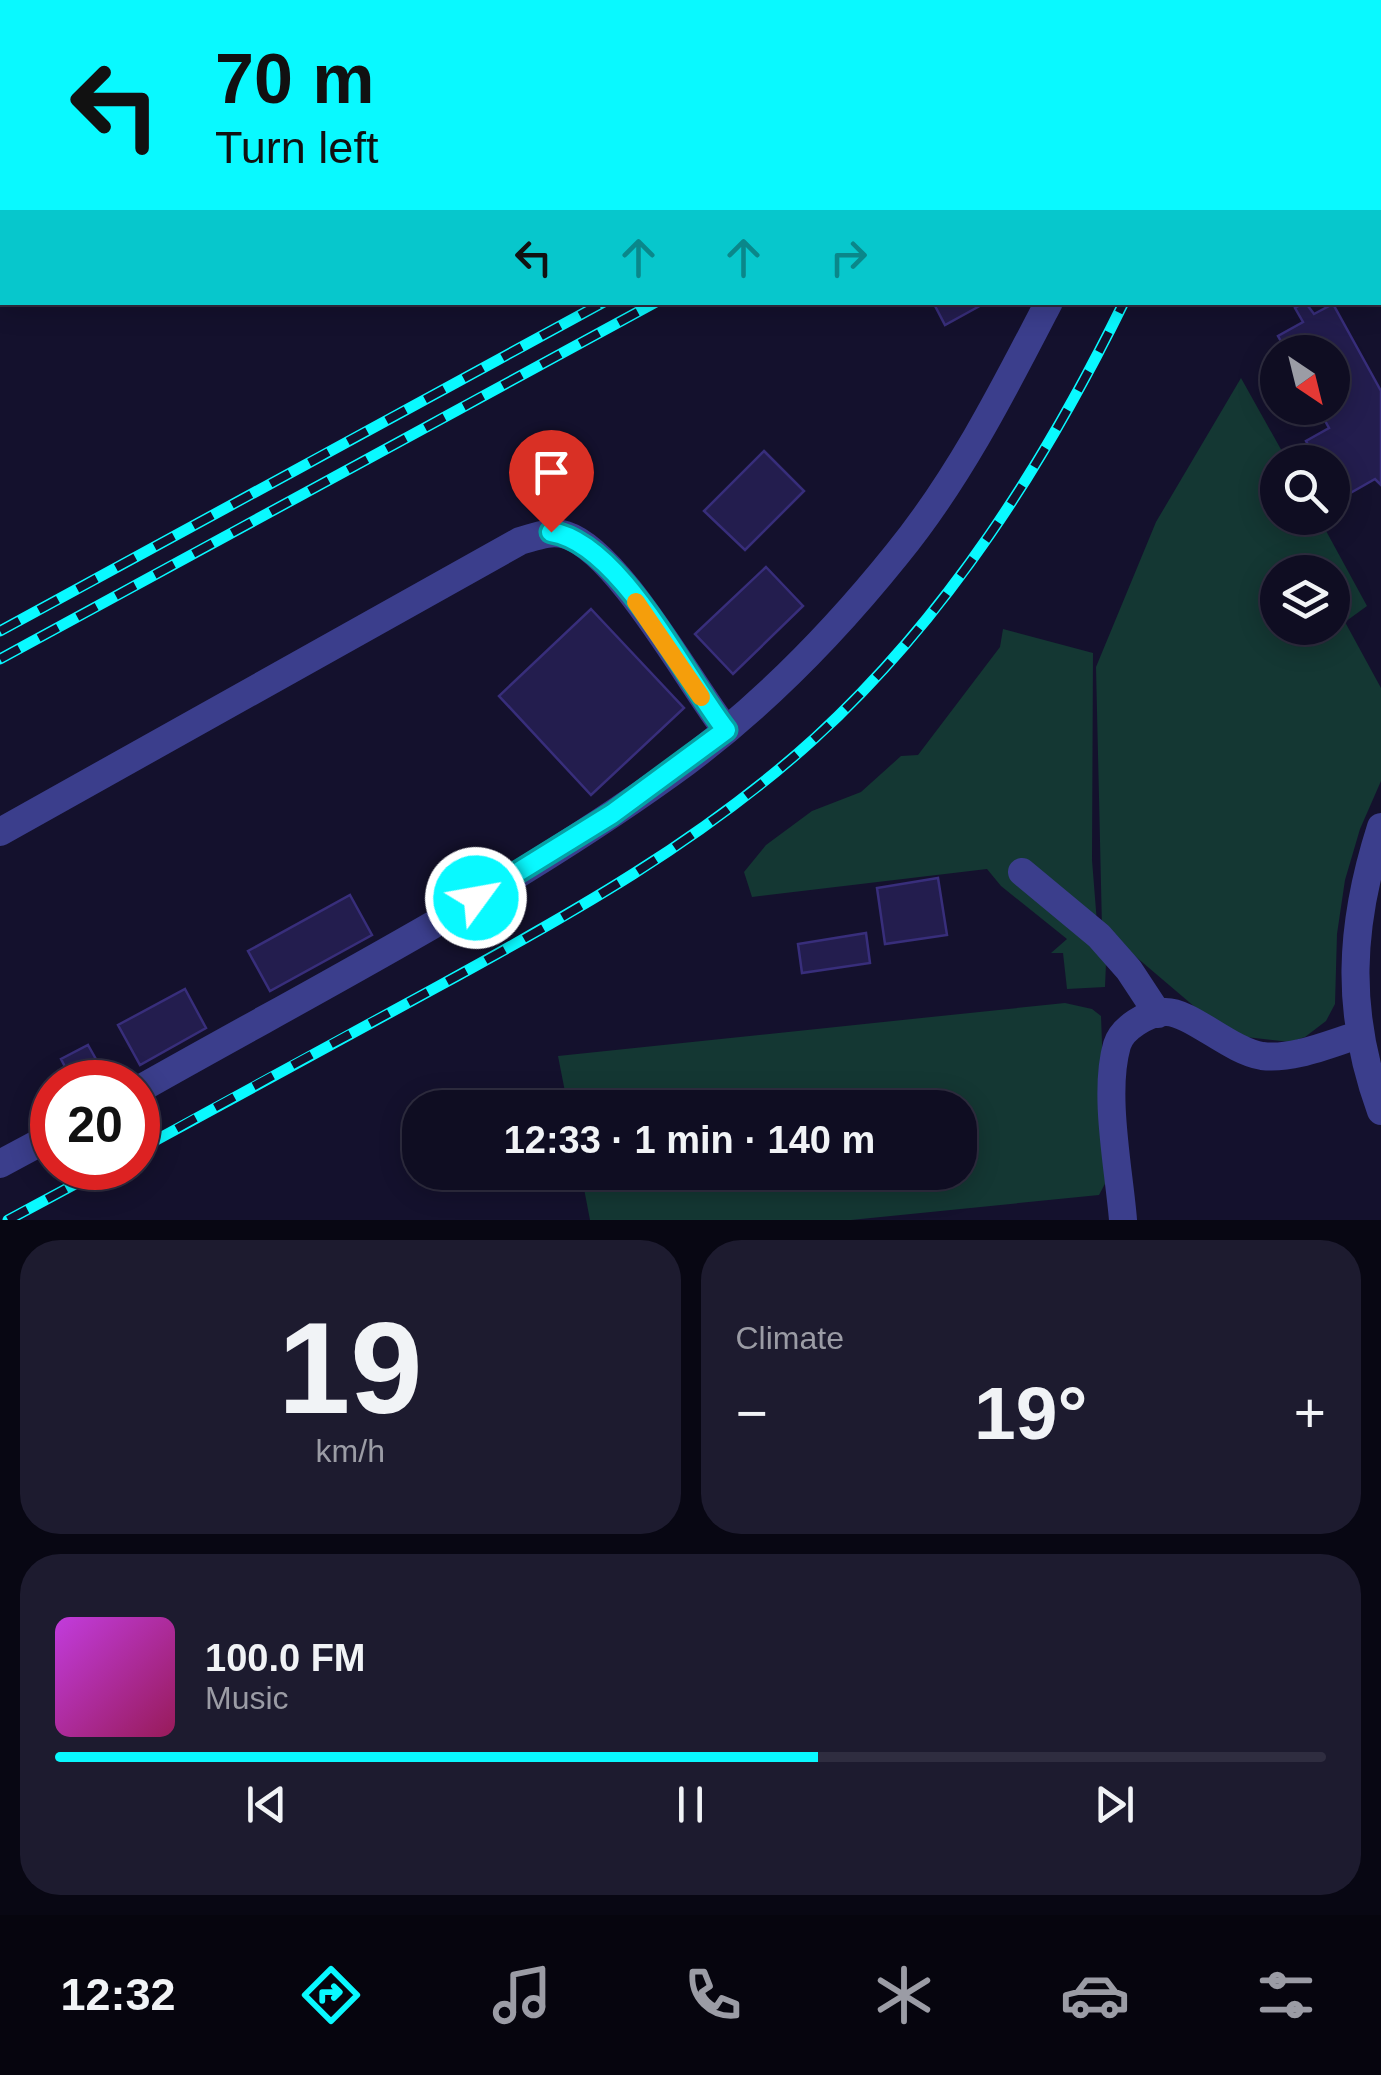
<!DOCTYPE html>
<html lang="en">
<head>
<meta charset="utf-8">
<style>
  :root { --surface:#0f0d22; --page:#1d1b2f; --text:#f1f3f6; --muted:#9b9ca5; --line:#2f2d40; --accent:#09f9ff }
  body { margin:0; font-family:Arial,sans-serif; background:var(--page); color:var(--text); height:100vh; display:flex; flex-direction:column; font-size:38px; white-space:nowrap }
  * { box-sizing:border-box; margin:0 }
  p { font-size:32px; color:var(--muted) }
  .icon { flex:none; width:55px; height:55px; fill:none; stroke:currentColor; stroke-width:2; stroke-linecap:round; stroke-linejoin:round }
  .map { position:relative; height:1220px; overflow:hidden }
  .sheet { display:flex; flex-direction:column; gap:20px; padding:20px; background:#080713; flex:1 }
  .sheet>* { flex:none }
  .banner { position:absolute; left:0px; top:0px; width:1382px; height:305px; box-shadow:0 5px 25px #0003,0 0 0 2px var(--line); background:#09f9ff; color:#111; overflow:hidden }
  .needle { width:65px; rotate:145deg }
  .buttons { position:absolute; left:1260px; top:335px; display:grid; gap:20px }
  .buttons a { display:grid; place-items:center; width:90px; height:90px; border-radius:50%; background:var(--surface); box-shadow:0 5px 25px #0003,0 0 0 2px var(--line); font-size:50px }
  .speed { position:absolute; left:30px; top:1060px; display:flex; gap:20px; font-size:50px; font-weight:700; text-align:center }
  .speed>* { display:grid; place-content:center; width:130px; height:130px; border-radius:50%; background:var(--surface); box-shadow:0 5px 25px #0003,0 0 0 2px var(--line); line-height:1 }
  .speed .limit { border:15px solid #d22; background:#fff; color:#111 }
  .pin { position:absolute; display:grid; place-items:center; width:85px; height:85px; color:#fff; margin:-102px -42px; border-radius:50% 50% 50% 0; rotate:-45deg; box-shadow:0 0 10px #0007 }
  .pin .icon { rotate:45deg }
  .me { position:absolute; width:110px; margin:-55px; rotate:58deg; stroke-linejoin:round; filter:drop-shadow(0 0 8px #0008) }
  .turn { display:flex; align-items:center; gap:35px; height:210px; padding:0 50px; font-size:45px }
  .turn .icon { width:130px; height:130px; stroke-width:2.5 }
  .turn b { display:block; font-size:70px; line-height:85px }
  .lanes { display:flex; align-items:center; height:95px; padding:0 50px; background:#0003; justify-content:center; gap:50px; direction:ltr }
  .lanes .off { opacity:.35 }
  .big { font-size:75px; font-weight:800; line-height:1.1 }
  .sheet .widget { flex:1; display:flex; flex-direction:column; justify-content:center; gap:15px; min-width:0; padding:0 35px; border-radius:40px; background:var(--page) }
  .sheet .dial { align-items:center; gap:0 }
  .dial b { font-size:130px; line-height:1 }
  .song { display:flex; align-items:center; gap:30px }
  .cover { width:120px; height:120px; border-radius:15px; background:linear-gradient(135deg,hsl(290 70% 55%),hsl(330 70% 35%)) }
  .played { height:10px; border-radius:5px; background:linear-gradient(90deg,var(--accent) 60%,var(--line) 60%) }
  .keys { display:flex; justify-content:space-around; direction:ltr }
  .heat { display:flex; justify-content:space-between; align-items:center; font-size:55px; direction:ltr }
  .sheet .tiles { flex:1; display:grid; gap:20px; grid-template-columns:1fr 1fr }
  .widget:last-child { grid-column:span 2 }
  .trip { position:absolute; left:402px; top:1090px; width:575px; height:100px; border-radius:40px; background:var(--surface); box-shadow:0 5px 25px #0003,0 0 0 2px var(--line); font-weight:800; line-height:100px; text-align:center }
  .dock { display:flex; height:160px; justify-content:space-around; align-items:center; background:#06050e; color:var(--muted) }
  .dock .icon { width:70px; height:70px }
  .dock .current { color:var(--accent) }
  .dock b { font-size:45px; color:var(--text) }
  .map>svg:first-child { display:block }
</style>
</head>
<body>
<div class="map">
<svg width="1381" height="1220" viewBox="0 0 1381 1220">
  <rect width="100%" height="100%" fill="#14112d"/>
  <path fill="#143733" fill-rule="evenodd" d="M1241,378L1288,462H1278V518H1319L1367,606L1345,622L1381,688V781L1360,829L1345,880L1337,934L1335,1004L1326,1021L1305,1037L1290,1042L1246,1037L1209,1019L1102,928L1096,667L1156,522ZM1278,572H1332V628H1278Z
    M1003,629L1093,653L1092,860L1097,923L1091,938L1106,963L1105,987L1067,989L1063,953H1051L1067,939L1001,886L987,869L752,897L744,872L766,845L812,811L861,792L901,756L918,755L1000,647Z
    M1065,1003L1092,1009L1101,1016L1107,1180L1099,1195L851,1220H590L581,1173L960,1172V1108L568,1107L558,1056Z"/>
  <path fill="#231d4e" stroke="#382e7b" stroke-width="2.5" d="M933,302H987L945,325Z
    M1305,302L1314,314L1333,304L1381,391V485L1375,479L1338,500L1332,489V462H1318L1306,441L1329,428L1318,408H1332V352H1287L1278,336L1303,322L1295,308Z
    M764,451L804,491L745,550L704,511Z
    M766,567L803,606L733,674L695,634Z
    M591,609L684,708L591,795L499,696Z
    M938,878L947,935L885,944L877,888Z
    M350,895L372,935L270,991L248,951Z
    M866,933L870,963L802,973L798,944Z
    M185,989L206,1028L140,1065L118,1025Z
    M88,1045L106,1077L96,1082H73L61,1059Z"/>
  <g fill="none" stroke-linecap="round" stroke-linejoin="round">
    <path stroke="#3b3e8c" stroke-width="28" d="M1333,2L1339,0
      M1381,827C1349,927 1345,1012 1381,1111
      M0,832L520,541C535,537 550,530 566,535C619,552 690,684 726,730
      M1022,872L1099,936L1129,970L1158,1014
      M138,1090C316,989 503,894 670,774C755,713 832,635 897,554C959,478 1004,389 1049,302
      M0,1164L52,1136
      M1123,1220C1119,1170 1103,1093 1117,1045C1122,1028 1147,1013 1165,1012C1190,1011 1230,1051 1262,1056C1292,1060 1329,1044 1358,1035"/>
    <defs>
      <path id="rail" d="M1154,2L1158,0
        M1204,2L1209,0
        M1265,2L1266,0
        M0,631L604,302
        M0,659L656,302
        M138,1150C237,1095 337,1041 437,987C569,915 703,840 815,738C948,616 1045,463 1124,302
        M8,1220L105,1168"/>
    </defs>
    <use href="#rail" stroke="#09f9ff" stroke-width="11"/>
    <use href="#rail" stroke="#14112d" stroke-width="8" stroke-dasharray="22" stroke-linecap="butt"/>
  </g>
  <g fill="none" stroke-linecap="round" stroke-linejoin="round">
    <defs>
      <path id="route" d="M476,898L612,814L726,730C684,677 621,543 551,532"/>
    </defs>
    <use href="#route" stroke="#06a2a6" stroke-width="25"/>
    <use href="#route" stroke="#09f9ff" stroke-width="18"/>
    <path stroke="#f59e0b" stroke-width="18" d="M636,602L701,697"/>
  </g>
</svg>
<div class="buttons">
<a><svg class="needle" viewBox="-14 -14 28 28"><path d="M0-13l5 13h-10z" fill="#e53935"/><path d="M0 13l5-13h-10z" fill="#9b9ca5"/></svg></a>
<a><svg class="icon" aria-label="search" viewBox="0 0 24 24"><circle cx="10" cy="10" r="6"/><path d="M15 15l6 6"/></svg></a>
<a><svg class="icon" aria-label="layers" viewBox="0 0 24 24"><path d="M12 4l9 5-9 5-9-5zM3 14l9 5 9-5"/></svg></a>
</div>
<div class="speed"><div class="limit">20</div></div>
<div class="pin" style="left:551px;top:532px;background:#d93025"><svg class="icon" aria-label="arrive" viewBox="0 0 24 24"><path d="M6 21V4h12l-3 4 3 4H6"/></svg></div>
<svg class="me" style="left:476px;top:898px" viewBox="-20 -20 40 40"><circle r="17" fill="#09f9ff" stroke="#fff" stroke-width="3"/><path d="M0-11L8 9 0 5-8 9z" fill="#fff"/></svg>
<div class="trip">12:33 · 1 min · 140 m</div>
<div class="banner">
<div class="turn"><svg class="icon" aria-label="left" viewBox="0 0 24 24"><path d="M17 20v-9H6M10 6l-5 5 5 5"/></svg><div><b>70 m</b>Turn left</div></div>
<div class="lanes"><svg class="icon" aria-label="left" viewBox="0 0 24 24"><path d="M17 20v-9H6M10 6l-5 5 5 5"/></svg><svg class="icon off" aria-label="ahead" viewBox="0 0 24 24"><path d="M12 20V5M6 11l6-6 6 6"/></svg><svg class="icon off" aria-label="ahead" viewBox="0 0 24 24"><path d="M12 20V5M6 11l6-6 6 6"/></svg><svg class="icon off" aria-label="right" viewBox="0 0 24 24"><path d="M7 20v-9h11M14 6l5 5-5 5"/></svg></div>
</div>
</div>
<section class="sheet">
<div class="tiles">
<div class="widget dial"><b>19</b><p>km/h</p></div>
<div class="widget"><p>Climate</p>
<div class="heat"><a>−</a><b class="big">19°</b><a>+</a></div>
</div>
<div class="widget">
<div class="song"><i class="cover"></i><div><b>100.0 FM</b><p>Music</p></div></div>
<div class="played"></div>
<div class="keys"><svg class="icon" aria-label="previous" viewBox="0 0 24 24"><path d="M18 5L8 12l10 7zM5 5v14"/></svg><svg class="icon" aria-label="pause" viewBox="0 0 24 24"><path d="M8 5v14M16 5v14"/></svg><svg class="icon" aria-label="next" viewBox="0 0 24 24"><path d="M6 5l10 7-10 7zM19 5v14"/></svg></div>
</div>
</div>
</section>
<nav class="dock">
<b>12:32</b>
<svg class="icon current" aria-label="directions" viewBox="0 0 24 24"><path d="M12 3l9 9-9 9-9-9zM9 14v-3h6M13 9l2 2-2 2"/></svg>
<svg class="icon" aria-label="music" viewBox="0 0 24 24"><path d="M9 18V5l10-2v13"/><circle cx="6" cy="18" r="3"/><circle cx="16" cy="16" r="3"/></svg>
<svg class="icon" aria-label="phone" viewBox="0 0 24 24"><path d="M5 4h4l2 5-3 2q2 4 5 5l2-3 5 2v4C11 20 4 13 5 4z"/></svg>
<svg class="icon" aria-label="climate" viewBox="0 0 24 24"><path d="M12 3v18M4 7l16 10M4 17L20 7"/></svg>
<svg class="icon" aria-label="car" viewBox="0 0 24 24"><path d="M5 17H2v-5l4-1 3-4h7l3 4 3 1v5h-3M9 17h6M6 11h13"/><circle cx="7" cy="17" r="2"/><circle cx="17" cy="17" r="2"/></svg>
<svg class="icon" aria-label="filters" viewBox="0 0 24 24"><path d="M4 7h16M4 17h16"/><circle cx="9" cy="7" r="2"/><circle cx="15" cy="17" r="2"/></svg>
</nav>
</body>
</html>
